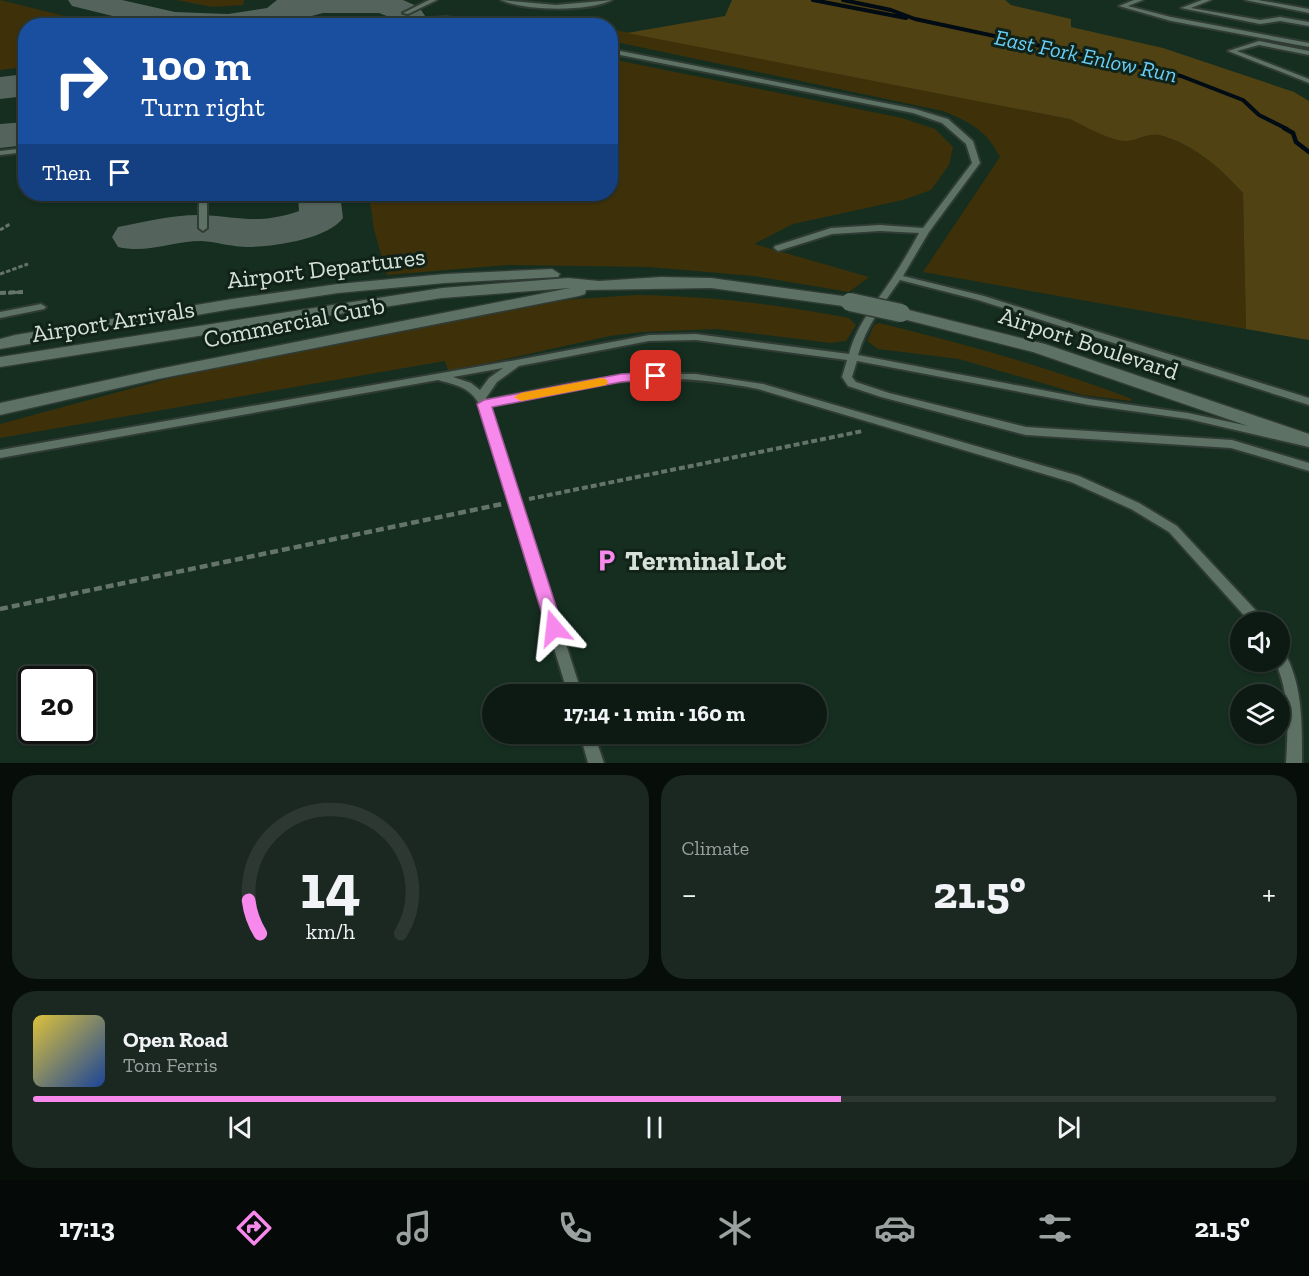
<!DOCTYPE html>
<html lang="en">
<head>
<meta charset="utf-8">
<style>
  :root { --surface:#0d1a13; --page:#1b2721; --text:#f1f3f6; --muted:#9aa1a0; --line:#2d3833; --accent:#f788ec }
  body { margin:0; font-family:"Zilla Slab",serif; background:var(--page); color:var(--text); height:100vh; display:flex; flex-direction:column; font-size:22px; white-space:nowrap }
  * { box-sizing:border-box; margin:0 }
  p { font-size:20px; color:var(--muted) }
  .icon { flex:none; width:33px; height:33px; fill:none; stroke:currentColor; stroke-width:2; stroke-linecap:round; stroke-linejoin:round }
  .map { position:relative; height:763px; overflow:hidden }
  .panel { display:flex; flex-direction:column; gap:12px; padding:12px; background:#070e0a; flex:1 }
  .panel>* { flex:none }
  .banner { position:absolute; left:18px; top:18px; width:600px; height:183px; border-radius:24px; box-shadow:0 2px 4px #0004,0 0 0 2px var(--line); background:#1a4fa0; color:#fff; overflow:hidden }
  .fabs { position:absolute; left:1230px; top:612px; display:grid; gap:12px }
  .fabs a { display:grid; place-items:center; width:60px; height:60px; border-radius:50%; background:var(--surface); box-shadow:0 2px 4px #0004,0 0 0 2px var(--line); font-size:30px }
  .speed { position:absolute; left:18px; top:666px; display:flex; gap:12px; font-size:30px; font-weight:700; text-align:center }
  .speed>* { display:grid; place-content:center; width:78px; height:78px; border-radius:50%; background:var(--surface); box-shadow:0 2px 4px #0004,0 0 0 2px var(--line); line-height:1 }
  .speed .limit { border:3px solid #111; border-radius:9px; background:#fff; color:#111 }
  .pin { position:absolute; display:grid; place-items:center; width:51px; height:51px; color:#fff; margin:-26px; border-radius:12px; box-shadow:0 3px 9px #0006 }
  .me { position:absolute; width:66px; margin:-33px; rotate:343deg; stroke-linejoin:round; filter:drop-shadow(0 0 4px #0008) }
  .turn { display:flex; align-items:center; gap:21px; height:126px; padding:0 24px; font-size:27px }
  .turn .icon { width:78px; height:78px; stroke-width:2.5 }
  .turn b { display:block; font-size:42px; line-height:51px }
  .then { display:flex; align-items:center; height:57px; padding:0 24px; background:#0003; gap:12px; font-size:22px }
  .big { font-size:45px; font-weight:700; line-height:1.1 }
  .panel .widget { flex:1; display:flex; flex-direction:column; justify-content:center; gap:9px; min-width:0; padding:0 21px; border-radius:24px; background:var(--page) }
  .panel .dial { align-items:center; gap:0 }
  .dial svg { height:156px; overflow:visible; fill:none; stroke:var(--line); stroke-width:7; stroke-linecap:round; text-anchor:middle }
  .dial text { fill:var(--text); stroke:none }
  .song { display:flex; align-items:center; gap:18px }
  .cover { width:72px; height:72px; border-radius:9px; background:linear-gradient(135deg,hsl(50 70% 55%),hsl(220 70% 35%)) }
  .played { height:6px; border-radius:3px; background:linear-gradient(90deg,var(--accent) 65%,var(--line) 65%) }
  .keys { display:flex; justify-content:space-around; direction:ltr }
  .heat { display:flex; justify-content:space-between; align-items:center; font-size:33px; direction:ltr }
  .panel .tiles { flex:1; display:grid; gap:12px; grid-template-columns:1fr 1fr }
  .widget:last-child { grid-column:span 2 }
  .trip { position:absolute; left:482px; top:684px; width:345px; height:60px; border-radius:30px; background:var(--surface); box-shadow:0 2px 4px #0004,0 0 0 2px var(--line); font-weight:700; line-height:60px; text-align:center }
  .tabs { display:flex; height:96px; justify-content:space-around; align-items:center; background:#050a08; color:var(--muted) }
  .tabs .icon { width:42px; height:42px }
  .tabs .active { color:var(--accent) }
  .tabs b { font-size:27px; color:var(--text) }
  .map>svg:first-child { display:block }
</style>
</head>
<body>
<div class="map">
<svg width="1309" height="763" viewBox="0 0 1309 763">
  <rect width="100%" height="100%" fill="#112319"/>
  <path fill="#152e20" fill-rule="evenodd" d="M0,0H1309V763H0ZM26,26H610V194H26ZM1240,622H1280V662H1240ZM32,680H82V730H32ZM492,694H816V734H492ZM1240,694H1280V734H1240Z"/>
  <path fill="#3e310a" d="M0,0L101,25L26,26L25,67L0,70Z
    M176,0H244L243,5L212,7Z
    M610,29L1071,119C1084,126 1112,142 1127,140C1137,140 1150,133 1159,135C1194,144 1219,167 1243,193L1246,329L923,272L1000,157C986,130 970,122 943,111L611,41Z
    M611,59L902,118L935,129L953,147L949,165L931,190L903,200L793,224L754,244L869,277L849,292L754,276L649,267L507,265L387,275L374,230L369,194H610Z
    M636,295C708,296 778,304 849,318L856,325L846,341L831,343L717,329L642,332L610,336L451,371L448,370L445,361L0,438V424L163,380L246,360L546,301Z
    M879,323C965,344 1049,367 1132,399L1131,401L1083,395L959,359L878,349L867,341L874,325Z"/>
  <path fill="#514214" d="M732,0H1005L1011,5L1071,19V27L1163,48L1294,92L1309,101V340L1246,329L1243,193C1219,167 1194,144 1159,135C1149,133 1137,140 1127,141C1112,142 1084,126 1070,119L627,33L725,16Z"/>
  <g fill="none" stroke-linecap="round" stroke-linejoin="round">
    <path stroke="#000b13" stroke-width="4" d="M813,0L906,18
      M843,0L891,10L915,19L1181,76L1243,100L1259,115L1287,129"/>
    <path stroke="#000b13" stroke-width="4.5" d="M1284,128L1293,133L1296,142L1309,152"/>
    <path fill="#54645c" fill-rule="evenodd" d="M68,0H122L175,12L228,14L267,8L277,0H403L419,7L432,26H400L397,20L379,13H323L274,26H153L72,6Z
      M26,74V96L0,99V77Z
      M26,122V145L0,148V124Z
      M298,194H340L343,218C328,239 273,247 248,247C232,247 217,242 201,241C173,241 147,254 118,247L112,237L118,227C142,222 177,214 202,215C241,217 258,225 299,211Z"/>
    <defs>
      <path id="service" d="M429,0H437L408,14L403,13Z
        M501,0L556,5L612,0C589,12 524,11 501,0Z
        M1134,0H1143L1128,6L1171,17L1309,43V47L1171,21L1119,6Z
        M1202,0H1211L1191,8L1260,20L1280,17L1309,22V26L1280,21L1260,24L1181,8Z
        M1245,0H1258L1309,9V13Z
        M447,17L482,24L485,26H470L447,21L415,23L412,21L415,19Z
        M1259,41L1309,51V55L1259,45L1237,51L1309,79V83L1228,51Z
        M610,49L915,109L948,119L973,141L980,163L929,232L903,276L984,296L1309,398V405L978,300L900,280C883,304 866,327 858,355L1089,399L1188,413L1309,439V447L1188,419L1089,405L857,361L852,377L856,382L889,393L1026,427L1232,440L1309,463V471L1231,448L1026,435L881,397L848,386L842,377L847,360L696,340L649,341L519,366L497,382L486,398L487,400L571,383L636,374H696L763,384L1079,476L1139,503L1177,526L1263,618L1264,622H1250L1169,532L1131,509L1071,482L758,389C725,383 691,378 657,379C601,380 545,395 490,406L582,694H568L479,404C470,387 455,385 438,380L0,458V450L522,359L649,335L696,334L849,354C857,324 876,303 893,277C902,263 911,248 919,233L880,231L832,234L778,251L774,248L775,246L831,228L880,225L923,228L972,163L966,144L942,123L913,113L610,53ZM503,368L489,378L480,390L471,383L453,377Z
        M26,148V152L0,155V151Z
        M199,194H207V228L203,231L199,228Z
        M41,304L46,307L44,309L0,318V312Z
        M1280,651L1285,653C1303,687 1302,725 1302,763H1286C1288,730 1290,692 1275,662H1280Z
        M580,734H594L604,763H588Z"/>
      <path id="tertiary" d="M552,269L560,274L558,277L445,283L338,293L232,309L0,349V339L15,335L232,299L338,284L445,274Z
        M661,277L711,278L850,297L858,302L850,307L711,288L586,290L585,294L579,296L158,379L0,415V403L158,369L570,288L442,298L0,367V357L442,288L568,278L599,281Z
        M901,308L1045,344L1309,434V447L1033,352L895,317L893,313L895,309Z"/>
    </defs>
    <use href="#service" stroke="#2f3b34" stroke-width="4"/>
    <use href="#tertiary" stroke="#2f3b34" stroke-width="3"/>
    <path stroke="#65746b" stroke-width="3" stroke-dasharray="4.5 2" stroke-linecap="butt" d="M0,230L10,224
      M0,274L28,264
      M8,293L23,292"/>
    <path stroke="#65746b" stroke-width="4" stroke-dasharray="6 3" stroke-linecap="butt" d="M0,293L23,292
      M529,499L863,431"/>
    <path stroke="#65746b" stroke-width="4.5" stroke-dasharray="8 4" stroke-linecap="butt" d="M0,609L502,504"/>
    <use href="#service" fill="#5d7165" fill-rule="evenodd"/>
    <use href="#tertiary" fill="#5d7165" fill-rule="evenodd"/>
    <defs>
      <path id="tertiary-bridge" d="M850,302L901,313"/>
    </defs>
    <use href="#tertiary-bridge" stroke="#2f3b34" stroke-width="21" stroke-linecap="butt"/>
    <use href="#tertiary-bridge" stroke="#5d7165" stroke-width="18"/>
  </g>
  <path fill="#f788ec" stroke="#a15899" stroke-width="1.5" d="M656,372L661,373L663,376L661,379L621,382L492,407L563,628L561,633L554,635L548,633L477,404L484,400L621,374Z"/>
  <path fill="#f59e0b" d="M601,378L606,379L608,382L606,385L521,401L514,397L521,393Z"/>
  <defs>
    <symbol id="parking-bare" viewBox="-9 -9 18 18"><path d="M-3.5-5.5H1a3.5 3.5 0 0 1 0 7H-1V5.5H-3.5ZM-1-3.4V-.6H.8a1.4 1.4 0 0 0 0-2.8Z" fill="#f788ec" stroke="#112319" stroke-width="2.5" paint-order="stroke"/></symbol>
  </defs>
  <g fill-rule="evenodd">
    <use href="#parking-bare" x="590" y="544" width="33" height="33"/>
  </g>
  <g text-anchor="middle" dominant-baseline="central" stroke-width="6" stroke-linejoin="round" paint-order="stroke">
    <g font-size="22" font-style="italic" fill="#69cff9" stroke="#112319">
      <text transform="translate(1086 56) rotate(12)">East Fork Enlow Run</text>
    </g>
    <g font-size="24" fill="#d6e1da" stroke="#112319">
      <text transform="translate(326 268) rotate(-7)">Airport Departures</text>
      <text transform="translate(113 321) rotate(-9)">Airport Arrivals</text>
      <text transform="translate(294 322) rotate(-11)">Commercial Curb</text>
      <text transform="translate(1089 343) rotate(18)">Airport Boulevard</text>
    </g>
    <g font-size="28" font-weight="bold" fill="#d6e1da" stroke="#112319" text-anchor="start">
      <text x="625" y="560">Terminal Lot</text>
    </g>
  </g>
</svg>
<div class="fabs">
<a><svg class="icon" aria-label="sound" viewBox="0 0 24 24"><path d="M4 9h4l5-4v14l-5-4H4zM17 9q2 3 0 6"/></svg></a>
<a><svg class="icon" aria-label="layers" viewBox="0 0 24 24"><path d="M12 4l9 5-9 5-9-5zM3 14l9 5 9-5"/></svg></a>
</div>
<div class="speed"><div class="limit">20</div></div>
<div class="pin" style="left:656px;top:376px;background:#d93025"><svg class="icon" aria-label="arrive" viewBox="0 0 24 24"><path d="M6 21V4h12l-3 4 3 4H6"/></svg></div>
<svg class="me" style="left:554px;top:628px" viewBox="-20 -20 40 40"><path d="M0-17L14 15 0 8-14 15z" fill="#f788ec" stroke="#fff" stroke-width="4"/></svg>
<div class="trip">17:14 · 1 min · 160 m</div>
<div class="banner">
<div class="turn"><svg class="icon" aria-label="right" viewBox="0 0 24 24"><path d="M7 20v-9h11M14 6l5 5-5 5"/></svg><div><b>100 m</b>Turn right</div></div>
<div class="then">Then<svg class="icon" aria-label="arrive" viewBox="0 0 24 24"><path d="M6 21V4h12l-3 4 3 4H6"/></svg></div>
</div>
</div>
<section class="panel">
<div class="tiles">
<div class="widget dial"><svg viewBox="0 0 100 80">
<path d="M14 69A42 42 0 1 1 86 69"/>
<path d="M14 69A42 42 0 0 1 8 52" stroke="#f788ec"/>
<text x="50" y="56" font-size="32" font-weight="700">14</text>
<text x="50" y="72" font-size="11">km/h</text>
</svg></div>
<div class="widget"><p>Climate</p>
<div class="heat"><a>−</a><b class="big">21.5°</b><a>+</a></div>
</div>
<div class="widget">
<div class="song"><i class="cover"></i><div><b>Open Road</b><p>Tom Ferris</p></div></div>
<div class="played"></div>
<div class="keys"><svg class="icon" aria-label="previous" viewBox="0 0 24 24"><path d="M18 5L8 12l10 7zM5 5v14"/></svg><svg class="icon" aria-label="pause" viewBox="0 0 24 24"><path d="M8 5v14M16 5v14"/></svg><svg class="icon" aria-label="next" viewBox="0 0 24 24"><path d="M6 5l10 7-10 7zM19 5v14"/></svg></div>
</div>
</div>
</section>
<nav class="tabs">
<b>17:13</b>
<svg class="icon active" aria-label="directions" viewBox="0 0 24 24"><path d="M12 3l9 9-9 9-9-9zM9 14v-3h6M13 9l2 2-2 2"/></svg>
<svg class="icon" aria-label="music" viewBox="0 0 24 24"><path d="M9 18V5l10-2v13"/><circle cx="6" cy="18" r="3"/><circle cx="16" cy="16" r="3"/></svg>
<svg class="icon" aria-label="phone" viewBox="0 0 24 24"><path d="M5 4h4l2 5-3 2q2 4 5 5l2-3 5 2v4C11 20 4 13 5 4z"/></svg>
<svg class="icon" aria-label="climate" viewBox="0 0 24 24"><path d="M12 3v18M4 7l16 10M4 17L20 7"/></svg>
<svg class="icon" aria-label="car" viewBox="0 0 24 24"><path d="M5 17H2v-5l4-1 3-4h7l3 4 3 1v5h-3M9 17h6M6 11h13"/><circle cx="7" cy="17" r="2"/><circle cx="17" cy="17" r="2"/></svg>
<svg class="icon" aria-label="filters" viewBox="0 0 24 24"><path d="M4 7h16M4 17h16"/><circle cx="9" cy="7" r="2"/><circle cx="15" cy="17" r="2"/></svg>
<b>21.5°</b>
</nav>
</body>
</html>
